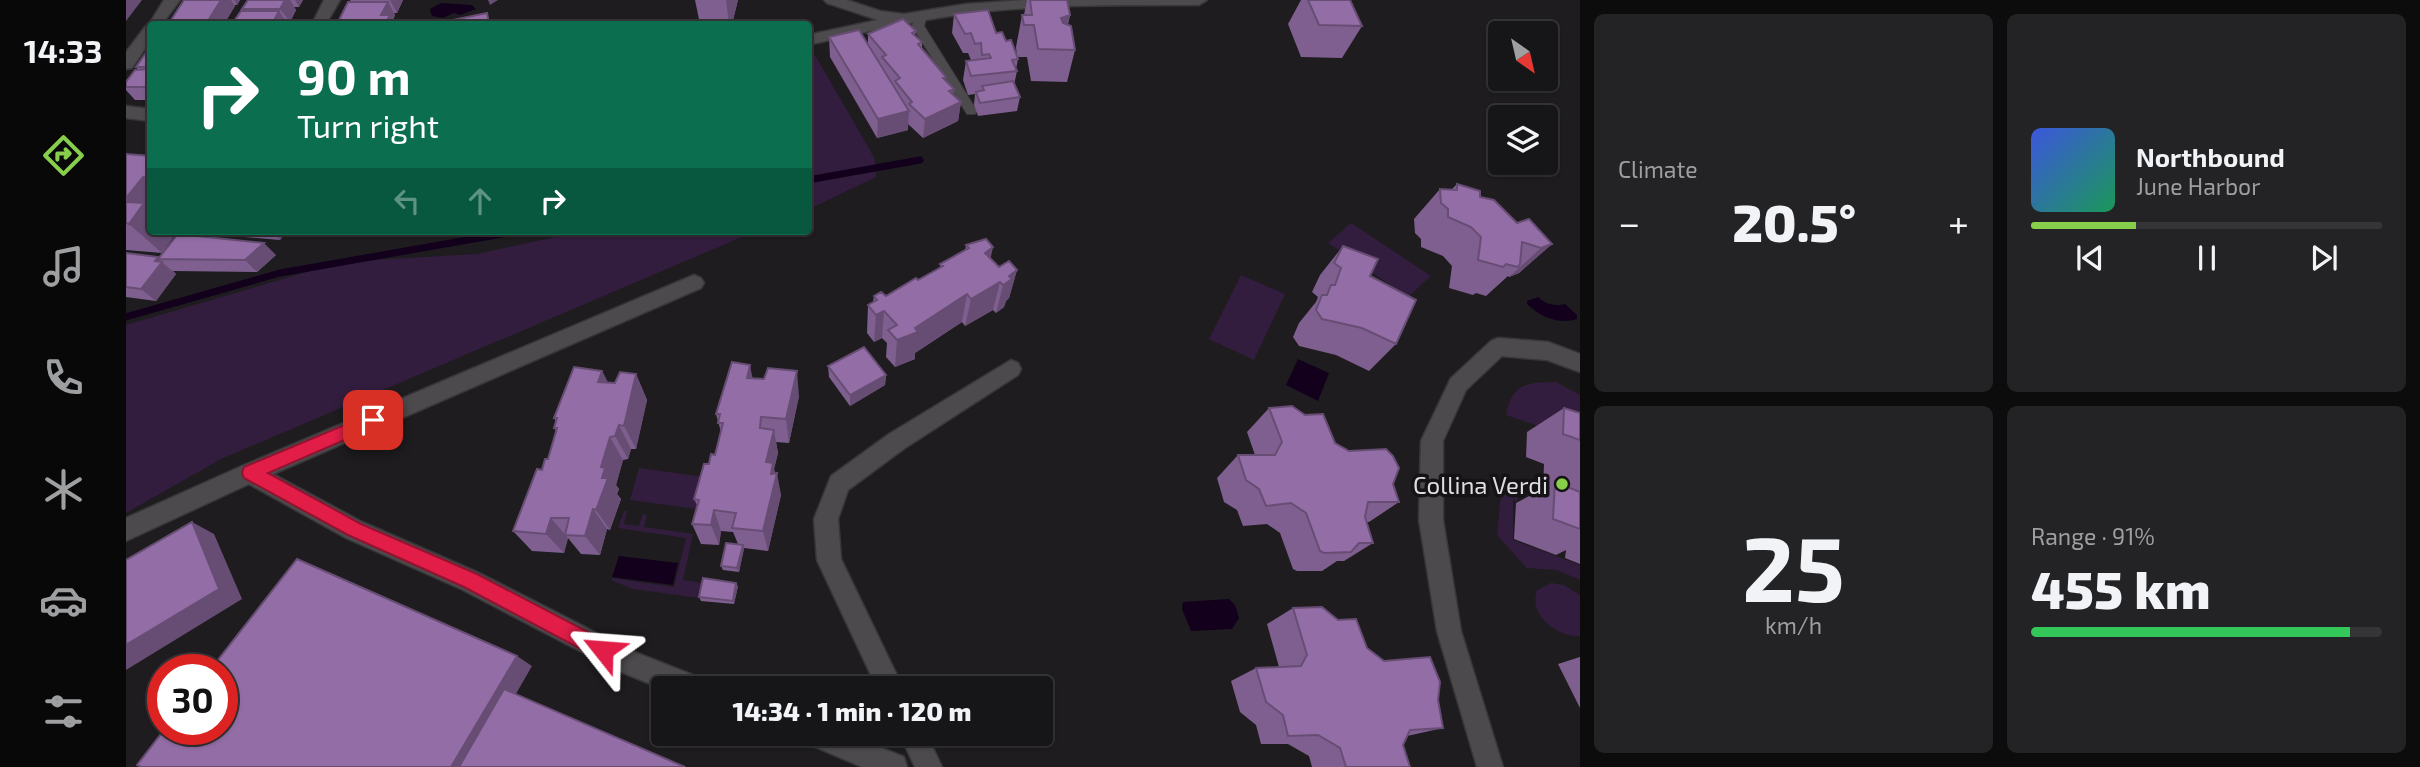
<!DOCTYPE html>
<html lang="en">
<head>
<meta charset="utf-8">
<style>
  :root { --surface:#161517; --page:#232224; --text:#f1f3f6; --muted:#9e9fa1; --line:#353436; --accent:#87cf4b }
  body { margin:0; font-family:"Exo 2",sans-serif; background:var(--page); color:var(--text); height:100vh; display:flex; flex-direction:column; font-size:26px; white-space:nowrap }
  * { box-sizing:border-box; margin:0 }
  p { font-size:23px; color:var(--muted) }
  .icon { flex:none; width:38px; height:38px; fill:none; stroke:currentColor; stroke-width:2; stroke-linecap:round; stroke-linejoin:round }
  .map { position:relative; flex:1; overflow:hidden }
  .drawer { display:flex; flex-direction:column; gap:14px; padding:14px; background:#0c0c0d; width:840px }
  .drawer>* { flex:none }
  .banner { position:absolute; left:21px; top:21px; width:665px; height:214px; border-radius:7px; box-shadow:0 2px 5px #0004,0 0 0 2px var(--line); background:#0b6e4f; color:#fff; overflow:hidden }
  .needle { width:46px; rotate:146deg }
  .tools { position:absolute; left:1362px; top:21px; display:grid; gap:14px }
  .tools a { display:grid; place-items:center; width:70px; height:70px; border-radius:7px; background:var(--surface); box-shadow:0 2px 5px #0004,0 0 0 2px var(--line); font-size:35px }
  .speed { position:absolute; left:21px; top:654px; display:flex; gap:14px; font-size:35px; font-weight:700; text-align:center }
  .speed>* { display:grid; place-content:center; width:91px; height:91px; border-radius:50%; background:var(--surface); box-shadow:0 2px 5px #0004,0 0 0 2px var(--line); line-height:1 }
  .speed .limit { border:10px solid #d22; background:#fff; color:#111 }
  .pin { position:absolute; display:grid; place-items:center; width:60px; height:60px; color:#fff; margin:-30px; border-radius:14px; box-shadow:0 4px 10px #0006 }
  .me { position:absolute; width:77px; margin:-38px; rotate:298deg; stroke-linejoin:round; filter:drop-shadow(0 0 5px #0008) }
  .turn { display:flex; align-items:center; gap:24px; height:147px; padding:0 35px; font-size:32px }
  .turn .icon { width:91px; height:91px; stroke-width:2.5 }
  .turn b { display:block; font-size:49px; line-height:60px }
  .lanes { display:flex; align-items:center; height:66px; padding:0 35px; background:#0003; justify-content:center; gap:35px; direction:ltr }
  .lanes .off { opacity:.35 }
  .big { font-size:52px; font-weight:800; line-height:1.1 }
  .drawer .widget { flex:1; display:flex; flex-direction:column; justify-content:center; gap:10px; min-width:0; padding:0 24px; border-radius:10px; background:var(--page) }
  .drawer .dial { align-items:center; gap:0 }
  .dial b { font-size:91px; line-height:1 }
  .song { display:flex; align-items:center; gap:21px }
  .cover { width:84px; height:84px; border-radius:10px; background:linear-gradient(135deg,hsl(230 70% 55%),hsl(150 70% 35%)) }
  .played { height:7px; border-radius:4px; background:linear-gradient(90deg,var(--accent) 30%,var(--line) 30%) }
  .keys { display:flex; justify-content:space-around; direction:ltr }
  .heat { display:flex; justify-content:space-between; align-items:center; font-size:38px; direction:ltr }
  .charge { height:10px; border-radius:5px; background:linear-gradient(90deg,#34c759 91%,var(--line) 0) }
  .drawer .tiles { flex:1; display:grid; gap:14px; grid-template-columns:repeat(2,1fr) }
  .trip { position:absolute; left:525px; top:676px; width:402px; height:70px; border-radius:7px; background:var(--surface); box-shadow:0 2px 5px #0004,0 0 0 2px var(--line); font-weight:800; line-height:70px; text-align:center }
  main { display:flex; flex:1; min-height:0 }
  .menu { display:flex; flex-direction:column; width:126px; justify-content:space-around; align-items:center; background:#090809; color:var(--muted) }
  .menu .icon { width:49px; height:49px }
  .menu .current { color:var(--accent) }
  .menu b { font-size:32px; color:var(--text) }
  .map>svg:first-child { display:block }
</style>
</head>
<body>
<main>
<nav class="menu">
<b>14:33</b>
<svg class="icon current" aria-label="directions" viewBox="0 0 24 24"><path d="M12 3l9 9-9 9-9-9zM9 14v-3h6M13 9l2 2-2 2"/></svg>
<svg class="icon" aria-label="music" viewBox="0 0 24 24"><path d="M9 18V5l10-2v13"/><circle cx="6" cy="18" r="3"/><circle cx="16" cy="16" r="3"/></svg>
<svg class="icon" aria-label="phone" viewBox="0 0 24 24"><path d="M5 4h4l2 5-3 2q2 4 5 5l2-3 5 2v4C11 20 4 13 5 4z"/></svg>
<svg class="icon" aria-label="climate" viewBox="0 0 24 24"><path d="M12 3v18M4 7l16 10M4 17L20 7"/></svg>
<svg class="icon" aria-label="car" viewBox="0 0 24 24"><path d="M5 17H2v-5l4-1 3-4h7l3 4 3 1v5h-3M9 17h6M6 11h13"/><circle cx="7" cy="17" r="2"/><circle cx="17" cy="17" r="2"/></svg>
<svg class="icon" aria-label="filters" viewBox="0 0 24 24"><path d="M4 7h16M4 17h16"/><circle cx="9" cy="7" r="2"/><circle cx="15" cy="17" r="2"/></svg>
</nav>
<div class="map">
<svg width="1454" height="767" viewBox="0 0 1454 767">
  <rect width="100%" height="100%" fill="#1e1c1f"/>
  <path fill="#331d3e" d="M686,50L741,145L749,160L750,177L683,209L682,51Z
    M1225,223L1305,276L1282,297L1202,243Z
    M457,231H630L95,459L0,513V325L215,262L351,254Z
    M1115,275L1159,294L1128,360L1083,339Z
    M1430,382L1454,395V440L1380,415C1387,382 1400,383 1430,382Z
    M513,468L579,477L571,509L504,500Z
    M1381,493L1392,496L1391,501L1387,500V540L1454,565V580L1431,570L1401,568L1371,535L1375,495Z
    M498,511H501L498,524L513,526L517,514L521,515L518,527L567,534L557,580L577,583L573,598L507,589L485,580L486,578L548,587L560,538L492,528Z
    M1425,583L1438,585L1454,595V636C1431,637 1402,615 1411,590Z"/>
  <path fill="#12001d" d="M315,3L346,5L350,9L334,15L328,13L317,18L306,16L304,9Z
    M1412,297C1419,304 1430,307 1439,304L1451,315V319C1433,325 1414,317 1401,304V301Z
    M1172,359L1203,373L1192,401L1160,385Z
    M493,556L552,563L547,585L486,577Z
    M1103,599L1109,605L1113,618L1106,629L1065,631L1056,609L1057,602Z"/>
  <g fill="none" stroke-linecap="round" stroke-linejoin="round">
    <path stroke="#12001d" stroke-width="7" d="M682,180L794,160
      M0,317L154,273L393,231"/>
    <defs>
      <path id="lane" d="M795,12L801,16L798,26L851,111L849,114H841L786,26L789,16Z"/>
      <path id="street" d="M38,0H54L36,24H24V41L6,68L0,69V52L19,27L22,26Z
        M198,0H214L200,24H186Z
        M698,0H721L754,11L778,14L840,4L899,0H1081L1073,5C995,5 916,4 839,14C786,21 735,33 682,45V35L752,20L701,3Z
        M0,106L24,109V121L0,118Z
        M568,275L575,278L578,283L575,288L147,474L236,522L353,573L506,651L577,679L581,688L537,689L490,670L335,589L220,538L123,484L0,541V518L116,466Z
        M1372,338L1422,342L1454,354V372L1421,360L1376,356L1340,390L1317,441V520L1335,631L1377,767H1351L1311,631L1293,520L1295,441L1325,378L1365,341Z
        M885,360L892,363L895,369L892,375L779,448L722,490L712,519L715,559L777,688H751L691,560L688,519L705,476L763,434Z
        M674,733H719L778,757L781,767H736L678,742Z
        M773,733H800L816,767H789Z"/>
    </defs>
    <use href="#lane" stroke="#373638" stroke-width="2"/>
    <use href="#street" stroke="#373638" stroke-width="3"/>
    <use href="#lane" fill="#4c4a4d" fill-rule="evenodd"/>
    <use href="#street" fill="#4c4a4d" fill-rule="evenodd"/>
  </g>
  <path fill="#7e5f8f" d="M58,0H114L111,5H108L109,6L98,24H40L46,22L45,20Z
    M122,0H177L173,7H168L170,10L164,22H161L162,24H107L117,11L116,9Z
    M224,0H277L271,13H268L269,15L267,20L269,24H211L225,2Z
    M569,0H612L606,24H574Z
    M901,0H941L944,15L942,25L949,50L941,82L905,81L901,57H892V59L890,69L891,71L888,85L894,97L891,111L852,116L848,105L849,94L842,95L837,80L840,61L845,60L842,53H837L826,33L828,14L870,33L880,41L891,57L890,47L896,15H898Z
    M1175,0H1224L1236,26L1216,58L1175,57L1162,24Z
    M790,31L789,35L796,42V48L819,81L828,89L827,95L835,102L832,121L797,138L782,124V130L751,138L704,57L703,37L742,45V34Z
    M24,47V100H9L0,90V82L12,70L10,67Z
    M0,154L24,156V231H48L50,233L36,253L0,250Z
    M1331,184L1354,197L1391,223L1426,244L1393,273L1383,277L1382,276L1360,296L1350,293L1347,295L1323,288L1326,266L1317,256L1295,247V239L1289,233L1288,219L1314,189L1325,190Z
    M69,231H160L154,240L71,233Z
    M840,245L865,258L873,267L891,270L883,298L880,301L878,307L870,313L867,310L839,326L836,322L789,353V359L769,367L760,357L761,343L756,338L748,342L741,333L742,305L747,302L748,296H760L814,268V264L839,251Z
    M1217,246L1244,276L1270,344L1243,371L1210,355L1173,346L1167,337L1173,323L1190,302L1192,297L1186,292L1194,275Z
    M0,253L33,258L150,255L131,272L47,271L50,274L30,301L0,297Z
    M702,366L760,375L759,385L724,406L703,377Z
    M476,371L482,383H489L510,374L521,400L510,449H505L502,459L497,460L490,485L493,489L491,494L495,499L484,530L481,529L474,555L455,554L442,538L438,553L406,551L387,531L416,470L422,459L430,431L428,428L430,422L428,418Z
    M626,378L673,396L663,443L650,442L652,453L648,469L655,495L642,551L618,548L613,572L597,570L595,566L612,544L607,532L595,531L593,545L575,544L566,524L571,505L568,499L583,464L589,455L595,432L590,414Z
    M1143,408L1209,443L1267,484L1273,502L1243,522H1240L1247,543L1218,561H1211L1196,571H1171L1167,569L1154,533L1141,524L1117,526L1111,510L1098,502L1091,478L1112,455H1129L1121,432Z
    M1438,408L1454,413V564L1439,558L1440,550L1430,555L1388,539L1390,503L1417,489L1418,464L1400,457L1401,432Z
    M612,586L608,604L575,601L573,597Z
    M1167,608L1241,648L1312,700L1317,728L1281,736L1277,745L1284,767H1186L1183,756L1162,744H1135L1130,725L1114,712L1105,681L1130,668L1153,667L1141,624Z
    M1454,657V708L1432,664Z"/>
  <path fill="#674d74" d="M0,0H16L0,21Z
    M95,0H105L109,6L98,24H80Z
    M108,0H114L111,5Z
    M159,0H164L170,10L164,22L154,9Z
    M169,0H177L173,7Z
    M264,0H277L271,13Z
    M362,0H372L364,5Z
    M600,0H612L606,24H603Z
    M262,2L269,15L267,20L269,24H259L255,15Z
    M153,11L162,24H146Z
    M944,15L936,48L935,18Z
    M828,89L826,106L835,102L832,121L797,138L799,119L823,91Z
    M783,111L782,130L751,138L752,119Z
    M17,177L24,184V231H48L50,233L36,253L3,224L0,198Z
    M146,231H160L154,240Z
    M138,243L150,255L131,272L119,260Z
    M1426,244L1393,273L1383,277L1415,248Z
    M867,247L861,276L859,253Z
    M32,257L34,259H32L50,274L30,301L15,289Z
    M891,270L883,298L880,301L878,307L870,313L877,285L883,276Z
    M874,282L867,310L839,326L845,299Z
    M841,294L836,322L789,353V359L769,367L771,340Z
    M758,311L756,338L748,342L750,315Z
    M624,365L629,391L621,378Z
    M476,371L489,396L472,382Z
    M671,371L673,396L663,443L660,419Z
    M510,374L521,400L510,449L498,426Z
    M760,375L759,385L724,406V395Z
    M493,425L505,449L502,459L489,436Z
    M648,430L652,453L648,469L650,476L651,473L655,495L642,551L637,531L640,462Z
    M484,437L497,460L490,485L493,489L491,494L495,499L484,530L470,510L475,467Z
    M467,509L481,529L474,555L459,536Z
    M588,510L595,531L593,545L585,525Z
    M425,518L442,538L438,553L420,534Z
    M66,522L88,534L116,599L0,670V645Z
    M617,545L618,549L613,572L611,568Z
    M610,583L612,586L608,604L607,601Z
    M391,656L406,666L348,767H325Z"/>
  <path fill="#936ea6" stroke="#674d74" stroke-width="2" d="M58,0H95L80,24H40L42,22H73L45,20Z
    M122,0H159L154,9H116Z
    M904,0H941L944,15L935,18L937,23L945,26L949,50L912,49L908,25H898L896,15H906Z
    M1182,0H1224L1236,26L1193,25Z
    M222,2H262L255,15H264L259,24H211Z
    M862,10L870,33L876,32L880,41L885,40L892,59L886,60L891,71L845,76L840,61L865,58L863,54L856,55L855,43L849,44L845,33L839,34L828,14Z
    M115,11H153L146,24H106Z
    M361,13L363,24H317V22Z
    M777,19L790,31L786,33L796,42L792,44L820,77L817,78L828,89L823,91L835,102L799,119L783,104L786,102L769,81L774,78L756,57L760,55L742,34Z
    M733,30L783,111L752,119L703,37Z
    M24,47V67H10Z
    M24,69V87H0V82L9,70Z
    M887,81L894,97L854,103L850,92L858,90L856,86Z
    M0,154L24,156V178L17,177L0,198Z
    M1331,184L1354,191V197L1368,200L1391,223L1403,219L1426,244L1415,248L1396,242L1394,264L1392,267L1380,264L1377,267L1352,260L1355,237L1345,227L1322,217V209L1315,203L1314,189L1331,190Z
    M0,202L18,203L3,224L0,223Z
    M52,234L138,243L119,260L32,259Z
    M860,239L867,247L859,253L873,267L883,261L891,270L883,276L886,279L877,285L874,282L845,299L841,294L789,328L792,332L771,340L762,330L771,325L758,311L750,315L742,305L751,300L748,296L755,292L760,296L790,278L792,280L817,266L814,264L843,248L840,245Z
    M1217,246L1252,259L1244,276L1290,300L1270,344L1236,328L1196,319L1190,310L1196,295H1201L1205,285H1209L1215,268L1208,263Z
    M0,253L32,257L29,261L36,262L15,289L0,287Z
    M738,347L760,375L724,395L702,366Z
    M606,362L624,365L621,378L638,379L642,368L671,371L660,419L635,417L634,428L648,430L640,462L647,463L645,474L651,473L637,531L606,528L610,513L588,510L585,525L566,524L573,500L568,499L578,464H583L585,454L589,455L597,423H592L594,414H590Z
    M448,367L476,371L472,382L489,383L494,372L510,374L498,426L493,425L489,436L484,437L475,467L479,468L476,478H482L470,510L467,509L459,536L439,535L443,518H425L420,534L387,531L411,469L416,470L419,459H422L431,428H428L431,418H428Z
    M1166,406L1179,415L1197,414L1209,443L1223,451L1260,449L1267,456L1273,468L1267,484L1273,502H1242L1239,517L1247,543H1233L1225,552L1198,553L1194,551L1180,513L1165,503L1140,506L1133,489L1120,480L1112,455H1149L1156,442L1143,408Z
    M1438,408L1454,413V440L1437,434Z
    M1429,482L1454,492V529L1427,519Z
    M66,522L93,589L0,645V560Z
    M600,543L617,545L611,568L595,566Z
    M171,559L391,656L325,767H15L11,765L38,730H96V670H84Z
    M577,578L610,583L607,601L573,597Z
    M1196,607L1212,620L1230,619L1241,648L1258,661L1304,657L1314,682L1312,700L1317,728L1284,730L1277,745L1284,767H1220L1214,748L1192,735L1162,736L1157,715L1140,702L1130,668L1175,666L1181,655L1167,608Z
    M378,689L559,767H333Z"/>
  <path fill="#e11d48" stroke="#92132f" stroke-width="2" d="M247,413L253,415L256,420L253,425L142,473L235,524L351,574L483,643L486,650L483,657L477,659L470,657L338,587L222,535L118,478L116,473L118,467Z"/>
  <circle fill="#87cf4b" stroke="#151316" stroke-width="2.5" cx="1436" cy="484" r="7"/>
  <g text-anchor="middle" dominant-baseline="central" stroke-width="7" stroke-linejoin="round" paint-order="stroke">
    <g font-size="24" fill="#dfdde0" stroke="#151316" text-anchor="end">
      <text x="1422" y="484">Collina Verdi</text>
    </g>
  </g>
</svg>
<div class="tools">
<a><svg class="needle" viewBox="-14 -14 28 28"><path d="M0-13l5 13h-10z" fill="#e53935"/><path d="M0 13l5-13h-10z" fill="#9e9fa1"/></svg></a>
<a><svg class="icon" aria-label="layers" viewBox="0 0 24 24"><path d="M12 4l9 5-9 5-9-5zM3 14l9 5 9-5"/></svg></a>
</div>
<div class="speed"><div class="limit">30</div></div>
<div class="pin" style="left:247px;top:420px;background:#d93025"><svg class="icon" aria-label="arrive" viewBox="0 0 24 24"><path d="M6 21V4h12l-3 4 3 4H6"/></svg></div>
<svg class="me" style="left:477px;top:650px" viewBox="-20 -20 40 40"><path d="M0-17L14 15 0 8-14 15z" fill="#e11d48" stroke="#fff" stroke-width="4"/></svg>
<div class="trip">14:34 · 1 min · 120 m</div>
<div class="banner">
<div class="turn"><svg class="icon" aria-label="right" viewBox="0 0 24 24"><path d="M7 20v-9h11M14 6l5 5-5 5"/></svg><div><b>90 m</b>Turn right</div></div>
<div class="lanes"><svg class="icon off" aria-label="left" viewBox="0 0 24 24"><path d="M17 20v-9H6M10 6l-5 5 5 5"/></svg><svg class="icon off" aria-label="ahead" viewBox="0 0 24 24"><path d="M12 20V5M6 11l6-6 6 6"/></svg><svg class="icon" aria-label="right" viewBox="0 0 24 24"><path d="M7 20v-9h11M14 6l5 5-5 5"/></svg></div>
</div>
</div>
<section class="drawer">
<div class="tiles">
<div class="widget"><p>Climate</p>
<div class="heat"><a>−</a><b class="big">20.5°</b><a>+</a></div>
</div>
<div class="widget">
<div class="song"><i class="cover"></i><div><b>Northbound</b><p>June Harbor</p></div></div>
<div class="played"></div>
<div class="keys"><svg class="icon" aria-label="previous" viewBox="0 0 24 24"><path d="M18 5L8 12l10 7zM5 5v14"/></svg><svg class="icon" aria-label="pause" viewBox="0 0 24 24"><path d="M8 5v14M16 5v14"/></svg><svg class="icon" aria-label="next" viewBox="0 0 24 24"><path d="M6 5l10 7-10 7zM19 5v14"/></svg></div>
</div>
<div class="widget dial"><b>25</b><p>km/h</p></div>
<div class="widget"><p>Range · 91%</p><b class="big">455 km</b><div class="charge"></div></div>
</div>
</section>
</main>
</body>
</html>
